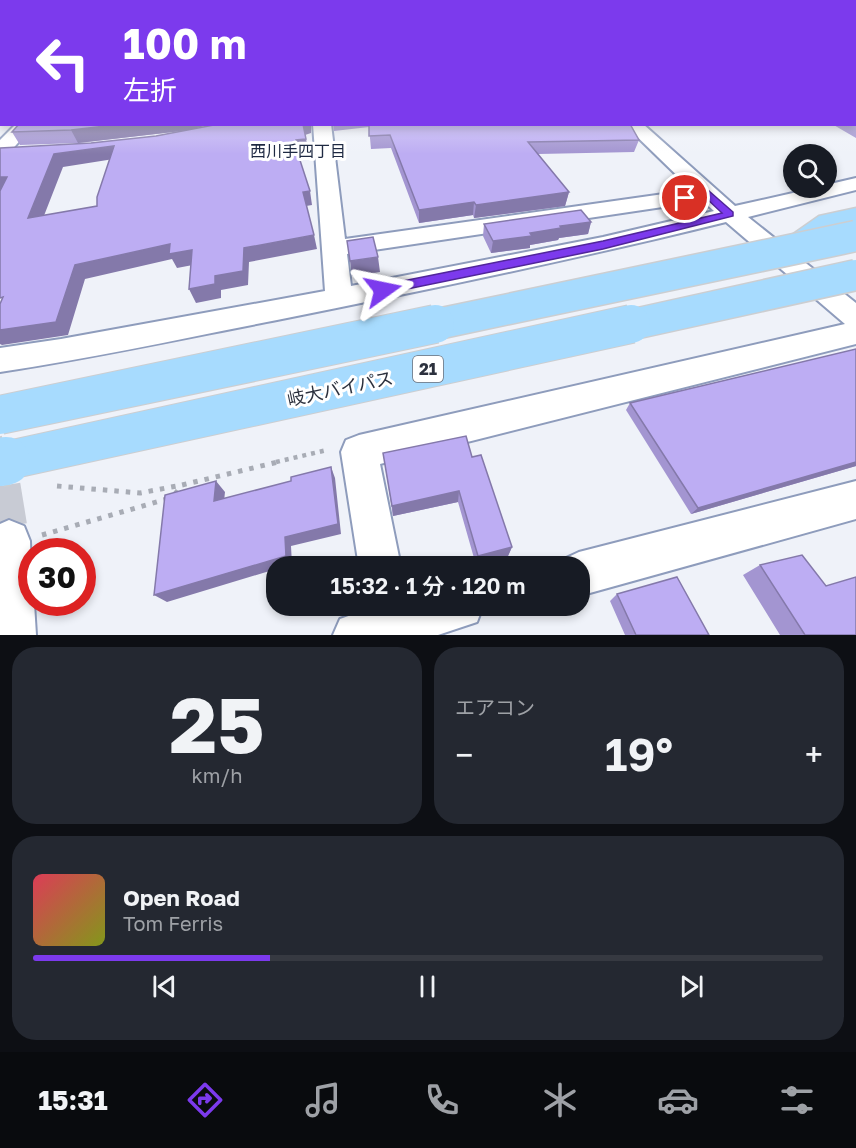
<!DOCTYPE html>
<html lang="ja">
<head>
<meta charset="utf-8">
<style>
  :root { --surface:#171b24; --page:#242831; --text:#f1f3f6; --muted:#9ea1a6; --line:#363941; --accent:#7c3aed }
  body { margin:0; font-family:"Golos Text","Noto Sans JP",sans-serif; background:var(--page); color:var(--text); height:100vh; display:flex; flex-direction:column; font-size:22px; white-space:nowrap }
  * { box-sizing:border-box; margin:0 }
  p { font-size:20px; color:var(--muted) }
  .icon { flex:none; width:33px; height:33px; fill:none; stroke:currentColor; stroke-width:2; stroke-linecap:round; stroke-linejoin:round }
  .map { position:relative; height:635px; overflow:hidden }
  .panel { display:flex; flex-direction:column; gap:12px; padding:12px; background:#0d0f14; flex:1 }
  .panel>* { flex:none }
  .banner { position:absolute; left:0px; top:0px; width:856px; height:126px; box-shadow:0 3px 9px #0003; background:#7c3aed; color:#fff; overflow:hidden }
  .fabs { position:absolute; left:783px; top:144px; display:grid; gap:12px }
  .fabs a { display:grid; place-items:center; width:54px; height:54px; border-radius:50%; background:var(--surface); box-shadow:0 3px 9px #0003; font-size:30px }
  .speed { position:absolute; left:18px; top:538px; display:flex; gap:12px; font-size:30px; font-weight:700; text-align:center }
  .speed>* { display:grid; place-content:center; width:78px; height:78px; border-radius:50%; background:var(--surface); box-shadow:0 3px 9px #0003; line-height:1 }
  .speed .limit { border:9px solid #d22; background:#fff; color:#111 }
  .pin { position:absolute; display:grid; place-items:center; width:51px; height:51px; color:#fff; margin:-26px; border:3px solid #fff; border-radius:50%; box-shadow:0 2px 6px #0007 }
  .me { position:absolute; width:66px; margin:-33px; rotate:78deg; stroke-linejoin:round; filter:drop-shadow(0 0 4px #0008) }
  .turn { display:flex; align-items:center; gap:21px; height:126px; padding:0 24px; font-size:27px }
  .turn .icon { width:78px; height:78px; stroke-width:2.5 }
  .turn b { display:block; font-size:42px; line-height:51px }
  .big { font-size:45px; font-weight:600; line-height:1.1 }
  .panel .widget { flex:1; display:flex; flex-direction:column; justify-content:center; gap:9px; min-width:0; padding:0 21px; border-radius:24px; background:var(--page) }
  .panel .dial { align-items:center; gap:0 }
  .dial b { font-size:78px; line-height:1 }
  .song { display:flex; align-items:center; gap:18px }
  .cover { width:72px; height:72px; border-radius:9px; background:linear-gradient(135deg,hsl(350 70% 55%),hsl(70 70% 35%)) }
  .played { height:6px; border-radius:3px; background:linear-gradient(90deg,var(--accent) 30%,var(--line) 30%) }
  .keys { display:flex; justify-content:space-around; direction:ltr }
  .heat { display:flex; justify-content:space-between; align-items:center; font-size:33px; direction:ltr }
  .panel .tiles { flex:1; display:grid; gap:12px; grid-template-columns:1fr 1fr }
  .widget:last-child { grid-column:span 2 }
  .trip { position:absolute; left:266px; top:556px; width:324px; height:60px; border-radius:24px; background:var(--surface); box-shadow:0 3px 9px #0003; font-weight:600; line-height:60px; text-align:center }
  .dock { display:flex; height:96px; justify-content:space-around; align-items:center; background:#090b0e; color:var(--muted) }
  .dock .icon { width:42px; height:42px }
  .dock .current { color:var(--accent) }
  .dock b { font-size:27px; color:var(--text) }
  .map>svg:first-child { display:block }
</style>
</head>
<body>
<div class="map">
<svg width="856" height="635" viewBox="0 0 856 635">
  <rect width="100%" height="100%" fill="#eff2f9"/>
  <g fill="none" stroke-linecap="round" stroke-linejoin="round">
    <path stroke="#c8cbd4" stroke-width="41" stroke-dasharray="41 21" stroke-linecap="butt" d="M0,486L9,541"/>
    <defs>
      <path id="street" d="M855,75H856V83H855Z
        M0,77H2V87H0Z
        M16,124H35L7,155L0,157V140Z
        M313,124H331L345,239L692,190L624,124H643L735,206L815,188H826V185L856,178V190L748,217L856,303V344L380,464L401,567H359L341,452L346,440L359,435L845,324L726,222C577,259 427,290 277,320C185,338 93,358 0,372V348L61,339L325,291ZM703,201L714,211L603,237L351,286L347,254Z
        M856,481V519L579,596V567H560L564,559L579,552Z
        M9,520L24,526L30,541L32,603H34L36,635H0V524Z
        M377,606H483L477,622L438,635H333L340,619Z"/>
      <path id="highway" d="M856,208V224C850,225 842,226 837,228C816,238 805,263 779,256L775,250L779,244L819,216Z"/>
    </defs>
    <use href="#street" stroke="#8e9cbc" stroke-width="4"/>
    <use href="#highway" stroke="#ccced1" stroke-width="3"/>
    <path stroke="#a8acb5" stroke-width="4.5" stroke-dasharray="4 5" stroke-linecap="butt" d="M276,462L327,450"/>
    <path stroke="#a8acb5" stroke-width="5" stroke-dasharray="4.5 7" stroke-linecap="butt" d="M57,486L140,493L182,485
      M175,494L182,485L282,461
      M42,535L167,499"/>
    <use href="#street" fill="#fff" fill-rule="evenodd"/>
    <use href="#highway" fill="#a7dbfe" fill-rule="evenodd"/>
    <defs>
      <path id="highway-bridge-far2" d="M428,326L856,236
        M625,326L856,275"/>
      <path id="highway-bridge-far1" d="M0,415L435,324
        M0,462L631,324"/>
      <path id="highway-bridge" d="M0,462L6,461"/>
    </defs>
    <use href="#highway-bridge-far2" stroke="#ccced1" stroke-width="33" stroke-linecap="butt"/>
    <use href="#highway-bridge-far1" stroke="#ccced1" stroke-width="40" stroke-linecap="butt"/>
    <use href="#highway-bridge" stroke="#ccced1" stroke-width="51" stroke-linecap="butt"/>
    <use href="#highway-bridge-far2" stroke="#a7dbfe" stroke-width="30"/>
    <use href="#highway-bridge-far1" stroke="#a7dbfe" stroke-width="38"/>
    <use href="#highway-bridge" stroke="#a7dbfe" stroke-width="48"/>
  </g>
  <path fill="#a395d1" d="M856,103V138L832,124H855V104Z
    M19,124L190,130L78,143L20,145L12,132Z
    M333,124H630L639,140L634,152L538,154L569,192L565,206L474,218L473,215L419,223L391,148L371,149L369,127L334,131Z
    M591,222L588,234L559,238L558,240L530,245V248L491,253L483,236L484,224Z
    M630,403L856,466L691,514L626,410Z
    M383,453L472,457L512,547L508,556L476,565L458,502L393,516Z
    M760,565L856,635H780L743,575Z
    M617,594L709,635H625L610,601Z"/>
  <path fill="#8479aa" d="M123,124H212L190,130L78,143L71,130Z
    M303,124H311V133L305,135Z
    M306,139L309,151L299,152L301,160L299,161L296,148V140Z
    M114,146L120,158L63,167L38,231L28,218L54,154Z
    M0,177H7L0,192Z
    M310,191L312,205L306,206L303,192Z
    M569,192L565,206L474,218L476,205Z
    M474,202L473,215L419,223V210Z
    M591,222L588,234L559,238L558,240L530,245V248L491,253L493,241L560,226Z
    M314,235L317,249L249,262L248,285L221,290V298L196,303L189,289L215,276L244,248Z
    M170,244L192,250L198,264L177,268L172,259L85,279L68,335L2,345L0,344V330L75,265Z
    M378,257L380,272L352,276L350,261Z
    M856,462V466L691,514L698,508Z
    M331,467L335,478L341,534L291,546L292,565L284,567H276V569L167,602L154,595L285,537Z
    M216,481L225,492L223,511L214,501Z
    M459,491L458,502L393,516L392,506Z
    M512,547L508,556L476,565L478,556Z"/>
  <path fill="#bdadf3" stroke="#8479aa" stroke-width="1.5" fill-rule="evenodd" d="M19,124H123L71,130L12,132Z
    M219,124H303L306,139L296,140L298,147L296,148L310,191L303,192L314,235L244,248L243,271L215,276V284L189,289L192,250L169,254L170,244L75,265L56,322L0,330V304L3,297L0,298V191L7,177H0V148L91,143L156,136ZM114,146L97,197V206L28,218L54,154Z
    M369,124H630L639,140L528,142L569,192L476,205L474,202L419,210L390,135L369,136Z
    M581,210L591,222L560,226L561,228L530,233L532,236L493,241L484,224Z
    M373,237L378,257L350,261L347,241Z
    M856,349V462L698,508L630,403Z
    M466,436L472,457L481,455L512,547L478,556L459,491L392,506L383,453Z
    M331,467L338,524L285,537L286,556L154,595L165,495L216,481L214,501L291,481V477Z
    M802,555L826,586L856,577V635H805L760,565Z
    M677,577L709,635H636L617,594Z"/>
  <linearGradient id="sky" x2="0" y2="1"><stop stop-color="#68b3da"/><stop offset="0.42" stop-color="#f8f9fc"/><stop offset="1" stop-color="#f8f9fc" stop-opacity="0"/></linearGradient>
  <rect width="856" height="154" fill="url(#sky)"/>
  <path fill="#7c3aed" stroke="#51269a" stroke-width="1.5" d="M709,191L733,212V216L603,249L383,294L377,290L383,285L603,241L722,213L706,198L685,201L680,198L685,194Z"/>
  <g text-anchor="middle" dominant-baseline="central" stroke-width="6" stroke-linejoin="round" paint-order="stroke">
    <g font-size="16" fill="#1e2942" stroke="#fff">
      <text x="298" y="151">西川手四丁目</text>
    </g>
    <rect fill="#fff" stroke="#6b6f78" stroke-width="1.5" x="413" y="356" width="30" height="26" rx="4.5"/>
    <g font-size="16" font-weight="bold" fill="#2c313e">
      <text x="428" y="369">21</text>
    </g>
    <g font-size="18" fill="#2c313e" stroke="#fff">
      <text transform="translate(340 388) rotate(-12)">岐大バイパス</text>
    </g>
  </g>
</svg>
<div class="fabs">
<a><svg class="icon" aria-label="search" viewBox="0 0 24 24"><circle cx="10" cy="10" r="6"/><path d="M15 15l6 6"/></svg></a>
</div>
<div class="speed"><div class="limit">30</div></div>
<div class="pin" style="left:685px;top:198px;background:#d93025"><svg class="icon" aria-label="arrive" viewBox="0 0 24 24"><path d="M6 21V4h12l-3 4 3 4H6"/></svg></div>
<svg class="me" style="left:383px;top:290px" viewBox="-20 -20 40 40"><path d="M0-17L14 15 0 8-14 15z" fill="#7c3aed" stroke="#fff" stroke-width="4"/></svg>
<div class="trip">15:32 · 1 分 · 120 m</div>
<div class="banner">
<div class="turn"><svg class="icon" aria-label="left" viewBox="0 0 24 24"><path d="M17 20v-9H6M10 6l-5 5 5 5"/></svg><div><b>100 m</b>左折</div></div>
</div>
</div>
<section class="panel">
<div class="tiles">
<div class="widget dial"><b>25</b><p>km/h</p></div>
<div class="widget"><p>エアコン</p>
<div class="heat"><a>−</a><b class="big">19°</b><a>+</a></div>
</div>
<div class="widget">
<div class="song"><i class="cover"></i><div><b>Open Road</b><p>Tom Ferris</p></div></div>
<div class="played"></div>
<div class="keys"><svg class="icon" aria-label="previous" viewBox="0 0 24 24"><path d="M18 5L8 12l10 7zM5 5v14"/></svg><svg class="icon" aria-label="pause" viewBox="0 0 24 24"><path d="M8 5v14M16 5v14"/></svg><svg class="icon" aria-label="next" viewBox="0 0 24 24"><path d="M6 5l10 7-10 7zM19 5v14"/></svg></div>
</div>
</div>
</section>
<nav class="dock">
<b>15:31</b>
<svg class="icon current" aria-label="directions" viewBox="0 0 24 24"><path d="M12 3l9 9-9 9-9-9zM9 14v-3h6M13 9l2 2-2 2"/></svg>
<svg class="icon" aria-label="music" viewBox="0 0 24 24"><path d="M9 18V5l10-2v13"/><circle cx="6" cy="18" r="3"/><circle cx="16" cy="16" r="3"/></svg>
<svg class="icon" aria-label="phone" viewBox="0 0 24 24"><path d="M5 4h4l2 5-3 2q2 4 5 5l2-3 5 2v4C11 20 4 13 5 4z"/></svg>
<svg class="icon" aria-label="climate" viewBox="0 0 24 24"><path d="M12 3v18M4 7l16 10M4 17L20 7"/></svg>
<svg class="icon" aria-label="car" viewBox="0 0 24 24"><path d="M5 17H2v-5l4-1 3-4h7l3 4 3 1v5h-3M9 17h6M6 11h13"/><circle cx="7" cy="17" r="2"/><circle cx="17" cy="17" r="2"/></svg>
<svg class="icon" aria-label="filters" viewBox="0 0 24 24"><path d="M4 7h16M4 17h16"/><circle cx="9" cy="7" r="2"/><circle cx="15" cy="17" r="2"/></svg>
</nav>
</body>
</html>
